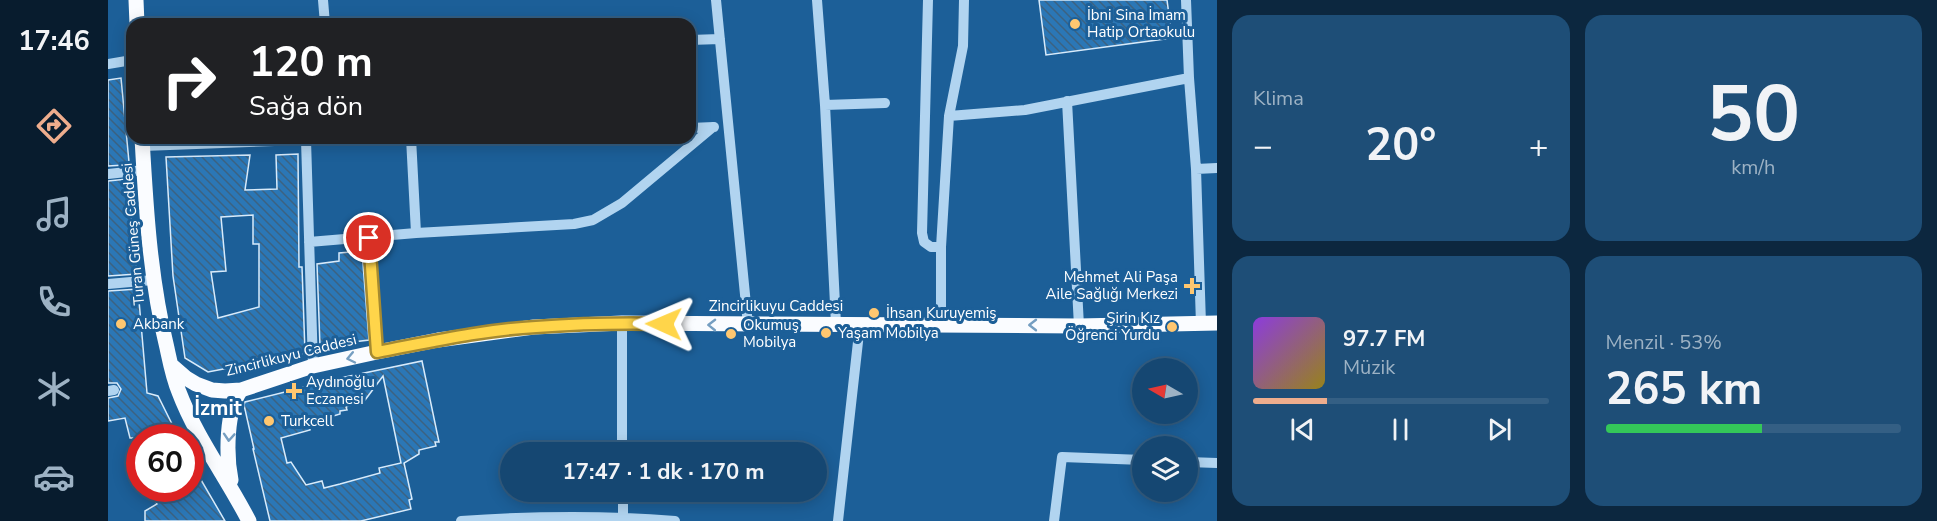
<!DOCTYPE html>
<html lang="tr">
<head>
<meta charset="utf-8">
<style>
  :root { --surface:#154772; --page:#1e4e77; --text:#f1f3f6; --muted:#9db2c4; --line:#345f84; --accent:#eead8d }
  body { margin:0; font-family:"Nunito Sans",sans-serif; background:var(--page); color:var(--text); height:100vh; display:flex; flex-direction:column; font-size:22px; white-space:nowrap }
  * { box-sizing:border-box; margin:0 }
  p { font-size:20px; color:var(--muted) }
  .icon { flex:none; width:33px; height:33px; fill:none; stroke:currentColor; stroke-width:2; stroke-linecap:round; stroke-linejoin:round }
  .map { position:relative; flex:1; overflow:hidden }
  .panel { display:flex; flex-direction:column; gap:15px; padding:15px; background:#0c273f; width:720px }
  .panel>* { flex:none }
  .top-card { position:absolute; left:18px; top:18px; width:570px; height:126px; border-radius:18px; box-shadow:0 3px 15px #0003,0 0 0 2px var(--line); background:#202124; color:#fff; overflow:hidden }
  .needle { width:39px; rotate:279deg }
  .buttons { position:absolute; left:1024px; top:358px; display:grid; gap:12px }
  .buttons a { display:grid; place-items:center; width:66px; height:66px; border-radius:50%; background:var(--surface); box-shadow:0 3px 15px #0003,0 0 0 2px var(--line); font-size:30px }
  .speed { position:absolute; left:18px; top:424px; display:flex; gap:12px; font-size:30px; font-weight:700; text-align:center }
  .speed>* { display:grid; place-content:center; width:78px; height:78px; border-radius:50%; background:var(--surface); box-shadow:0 3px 15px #0003,0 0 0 2px var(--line); line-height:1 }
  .speed .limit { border:9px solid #d22; background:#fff; color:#111 }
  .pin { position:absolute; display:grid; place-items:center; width:51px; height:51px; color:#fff; margin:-26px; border:3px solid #fff; border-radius:50%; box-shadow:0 2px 6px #0007 }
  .me { position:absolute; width:66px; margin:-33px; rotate:271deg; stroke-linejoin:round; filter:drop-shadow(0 0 4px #0008) }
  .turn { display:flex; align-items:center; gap:21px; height:126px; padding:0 24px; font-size:27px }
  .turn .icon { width:78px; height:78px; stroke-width:2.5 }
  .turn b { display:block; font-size:42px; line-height:51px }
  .big { font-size:45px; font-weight:700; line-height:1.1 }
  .panel .widget { flex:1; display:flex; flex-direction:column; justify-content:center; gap:9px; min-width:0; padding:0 21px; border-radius:18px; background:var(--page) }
  .panel .dial { align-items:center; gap:0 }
  .dial b { font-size:78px; line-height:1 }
  .song { display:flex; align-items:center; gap:18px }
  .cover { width:72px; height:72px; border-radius:9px; background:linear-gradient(135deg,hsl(270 70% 55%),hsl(50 70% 35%)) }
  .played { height:6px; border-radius:3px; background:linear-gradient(90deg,var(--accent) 25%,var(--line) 25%) }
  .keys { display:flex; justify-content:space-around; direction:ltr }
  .heat { display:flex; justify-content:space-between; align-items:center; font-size:33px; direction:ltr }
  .charge { height:9px; border-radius:4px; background:linear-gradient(90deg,#34c759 53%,var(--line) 0) }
  .panel .tiles { flex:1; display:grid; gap:15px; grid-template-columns:repeat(2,1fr) }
  .trip { position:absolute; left:392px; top:442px; width:327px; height:60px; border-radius:30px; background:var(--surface); box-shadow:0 3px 15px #0003,0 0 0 2px var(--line); font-weight:700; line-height:60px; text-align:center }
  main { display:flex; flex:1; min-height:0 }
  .tabs { display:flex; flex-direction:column; width:108px; justify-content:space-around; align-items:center; background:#081c2e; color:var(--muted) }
  .tabs .icon { width:42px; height:42px }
  .tabs .current { color:var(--accent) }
  .tabs b { font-size:27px; color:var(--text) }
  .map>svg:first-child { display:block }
</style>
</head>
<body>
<main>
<nav class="tabs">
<b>17:46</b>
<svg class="icon current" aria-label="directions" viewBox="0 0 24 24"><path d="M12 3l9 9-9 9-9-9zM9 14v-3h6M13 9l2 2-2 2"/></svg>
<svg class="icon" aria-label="music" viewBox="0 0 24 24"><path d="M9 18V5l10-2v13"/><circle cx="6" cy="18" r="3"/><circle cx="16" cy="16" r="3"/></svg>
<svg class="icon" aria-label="phone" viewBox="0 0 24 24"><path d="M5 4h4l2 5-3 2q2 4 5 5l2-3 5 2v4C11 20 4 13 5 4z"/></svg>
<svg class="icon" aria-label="climate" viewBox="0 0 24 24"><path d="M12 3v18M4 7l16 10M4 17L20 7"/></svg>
<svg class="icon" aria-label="car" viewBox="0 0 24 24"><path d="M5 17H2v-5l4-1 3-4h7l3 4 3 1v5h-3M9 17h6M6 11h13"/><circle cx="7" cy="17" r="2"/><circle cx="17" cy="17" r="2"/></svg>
</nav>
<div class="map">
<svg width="1109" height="521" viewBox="0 0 1109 521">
  <defs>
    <pattern id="building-back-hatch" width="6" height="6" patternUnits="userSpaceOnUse" patternTransform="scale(1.5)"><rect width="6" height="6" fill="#2b77b6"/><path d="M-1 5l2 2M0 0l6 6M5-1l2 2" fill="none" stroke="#3c6281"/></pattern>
  </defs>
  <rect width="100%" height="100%" fill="#1c5f98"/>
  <path fill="url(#building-back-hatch)" stroke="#d8ebfb" stroke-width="1.5" fill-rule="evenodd" d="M931,0H1059L1064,38L938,55Z
    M13,78L21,162L17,163V165L0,166V80Z
    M190,154L191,267H194L197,353L127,373L126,367L100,372L77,358L65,276L58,157L142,155L137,190L169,189L168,155ZM145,215V244H151V307L110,318L103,272L118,271L113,217Z
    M19,179L29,274L0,276V181Z
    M254,251L261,340L212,346L209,264L231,261V253Z
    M30,289L39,393L50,396L71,438H22L17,418L0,421V398L10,396L13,389L9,383H0V291Z
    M314,361L331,442H327L328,446L311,450V454L296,463L304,499L301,500L303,509L253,521H162L145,449H146L136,405L137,402L237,377ZM275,376L293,463L271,468L272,473L232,484L216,488L214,481L198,485L183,462L179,463L173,438L202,430V427L222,422V417L232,414V411L239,410L238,407L257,400Z
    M82,461L117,521H37V511L49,504L41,489H82Z"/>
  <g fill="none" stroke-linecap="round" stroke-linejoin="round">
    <path stroke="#b1d4f0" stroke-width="10" d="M215,0L217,24
      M608,0L640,325
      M709,0L717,105L728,324
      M820,0L814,233L816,242L823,247H833
      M1078,0L1081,78L1088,169L1093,324
      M582,40L612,39
      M0,64L24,60
      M959,101L971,326
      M717,105L777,103
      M841,116L917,110L1081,78
      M582,128L606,127
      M303,138L308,233
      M198,140L205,366
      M35,146L249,138
      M1088,169L1109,168
      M0,174L36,170
      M261,238L269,352
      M201,242L308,233L466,224L485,220L514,203L605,127
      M0,284L45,280
      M514,323V453
      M833,325V247L841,116L855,46L856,0
      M0,391L6,390
      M1080,462L1109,463
      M515,492V517
      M353,521C424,516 495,515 567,521
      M730,521L752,324
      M946,521L954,457L1035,460"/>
    <path stroke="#fafcff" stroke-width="15" d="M28,0L29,24
      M34,138C38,209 42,279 59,348C62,362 65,378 71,392C88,437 119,478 141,521
      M63,365L78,378L88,384L104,390L117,391L133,390L205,366L269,352L330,340L426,327L514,323L971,326L1109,323
      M123,480C118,455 118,410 133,390"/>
  </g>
  <defs><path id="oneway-chevron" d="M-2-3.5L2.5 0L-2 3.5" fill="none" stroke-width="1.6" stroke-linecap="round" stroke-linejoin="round" transform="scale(1.5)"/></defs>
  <g stroke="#759ec1">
    <use href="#oneway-chevron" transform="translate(604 325) rotate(-179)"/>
    <use href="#oneway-chevron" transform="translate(925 325) rotate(-180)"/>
    <use href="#oneway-chevron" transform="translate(243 358) rotate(168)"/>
    <use href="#oneway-chevron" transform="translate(121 437) rotate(94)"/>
  </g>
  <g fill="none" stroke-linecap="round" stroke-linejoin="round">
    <defs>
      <path id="route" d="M261,238L269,352C322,342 374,330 428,327C470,324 513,323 556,324"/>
    </defs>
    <use href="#route" stroke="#a68a30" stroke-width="15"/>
    <use href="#route" stroke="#ffd54a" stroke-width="10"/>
  </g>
  <g fill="#ffc770" stroke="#1c5f98" stroke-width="2">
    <circle cx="967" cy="24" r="6"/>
    <path d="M1081 277h6v6h6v6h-6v6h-6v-6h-6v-6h6z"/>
    <circle cx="766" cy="313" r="6"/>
    <circle cx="13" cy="324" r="6"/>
    <circle cx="1064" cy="327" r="6"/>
    <circle cx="718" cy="333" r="6"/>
    <circle cx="623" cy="334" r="6"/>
    <path d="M183 382h6v6h6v6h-6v6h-6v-6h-6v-6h6z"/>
    <circle cx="161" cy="421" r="6"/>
  </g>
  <g text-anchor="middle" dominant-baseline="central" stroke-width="6" stroke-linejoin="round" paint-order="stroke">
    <g font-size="15" fill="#fff" stroke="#1c5f98" text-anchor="start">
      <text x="979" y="15">İbni Sina İmam<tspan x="979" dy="17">Hatip Ortaokulu</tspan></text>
      <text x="1070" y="277" text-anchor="end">Mehmet Ali Paşa<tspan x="1070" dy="17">Aile Sağlığı Merkezi</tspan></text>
      <text x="778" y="313">İhsan Kuruyemiş</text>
      <text x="1052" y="318" text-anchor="end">Şirin Kız<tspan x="1052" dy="17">Öğrenci Yurdu</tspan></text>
      <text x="25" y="324">Akbank</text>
      <text x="635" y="325">Okumuş<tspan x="635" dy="17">Mobilya</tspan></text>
      <text x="730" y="333">Yaşam Mobilya</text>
      <text x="198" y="382">Aydınoğlu<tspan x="198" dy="17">Eczanesi</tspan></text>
      <text x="173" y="421">Turkcell</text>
    </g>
    <g font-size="15" fill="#fff" stroke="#1c5f98">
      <text transform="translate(25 234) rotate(-95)">Turan Güneş Caddesi</text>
      <text x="668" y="306">Zincirlikuyu Caddesi</text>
      <text transform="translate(183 355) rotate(-14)">Zincirlikuyu Caddesi</text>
    </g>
    <g font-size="21" font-weight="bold" fill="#fff" stroke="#1c5f98">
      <text x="110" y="408">İzmit</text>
    </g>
  </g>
</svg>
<div class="buttons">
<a><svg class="needle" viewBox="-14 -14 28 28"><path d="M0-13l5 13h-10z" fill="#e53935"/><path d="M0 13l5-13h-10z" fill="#9db2c4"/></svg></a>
<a><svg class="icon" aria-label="layers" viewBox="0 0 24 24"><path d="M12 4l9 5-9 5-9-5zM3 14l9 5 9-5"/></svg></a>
</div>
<div class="speed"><div class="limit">60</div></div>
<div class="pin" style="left:261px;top:238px;background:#d93025"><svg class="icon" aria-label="arrive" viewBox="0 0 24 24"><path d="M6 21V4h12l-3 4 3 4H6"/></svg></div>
<svg class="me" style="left:556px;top:324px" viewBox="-20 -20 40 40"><path d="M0-17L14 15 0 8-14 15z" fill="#ffd54a" stroke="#fff" stroke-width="4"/></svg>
<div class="trip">17:47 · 1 dk · 170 m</div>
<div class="top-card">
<div class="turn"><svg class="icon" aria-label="right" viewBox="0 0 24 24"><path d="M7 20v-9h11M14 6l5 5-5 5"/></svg><div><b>120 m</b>Sağa dön</div></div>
</div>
</div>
<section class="panel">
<div class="tiles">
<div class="widget"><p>Klima</p>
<div class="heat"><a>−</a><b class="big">20°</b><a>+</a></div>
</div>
<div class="widget dial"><b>50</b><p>km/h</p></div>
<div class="widget">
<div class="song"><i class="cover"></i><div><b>97.7 FM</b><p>Müzik</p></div></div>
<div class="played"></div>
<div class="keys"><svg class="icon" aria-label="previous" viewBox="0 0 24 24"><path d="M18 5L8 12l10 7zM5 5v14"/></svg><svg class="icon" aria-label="pause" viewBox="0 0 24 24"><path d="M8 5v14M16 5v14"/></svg><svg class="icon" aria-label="next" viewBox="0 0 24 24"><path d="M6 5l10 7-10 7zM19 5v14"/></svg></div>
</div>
<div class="widget"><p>Menzil · 53%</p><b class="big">265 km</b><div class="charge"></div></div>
</div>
</section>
</main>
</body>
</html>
